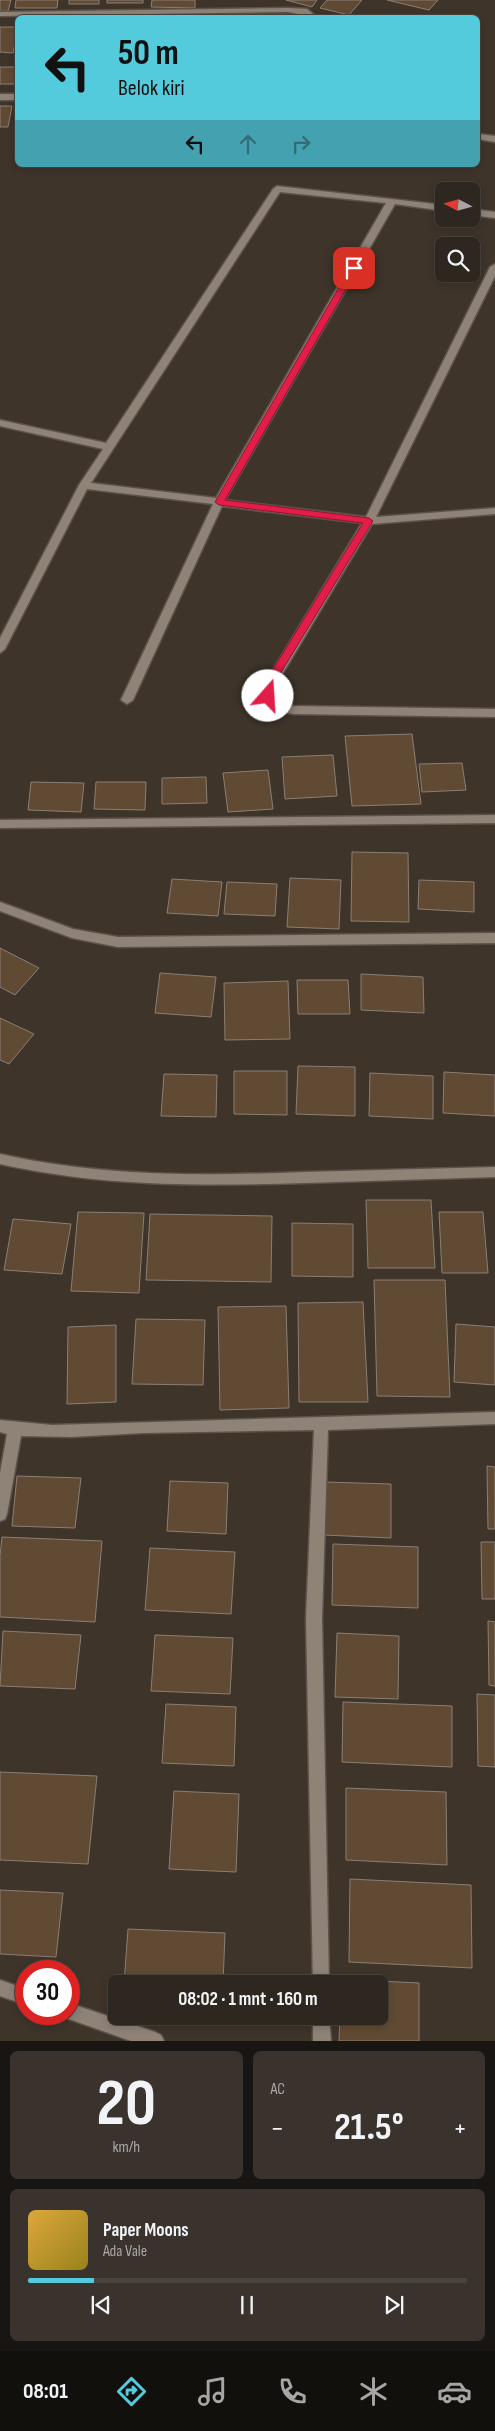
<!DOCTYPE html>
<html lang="id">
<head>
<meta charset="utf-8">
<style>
  :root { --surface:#2e2720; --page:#3a332d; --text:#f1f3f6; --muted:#a7a5a5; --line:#49443e; --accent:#54cadd }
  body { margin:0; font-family:"Sofia Sans Condensed",sans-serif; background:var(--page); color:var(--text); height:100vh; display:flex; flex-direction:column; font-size:19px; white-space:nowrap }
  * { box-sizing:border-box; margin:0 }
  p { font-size:16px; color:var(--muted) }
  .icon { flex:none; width:28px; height:28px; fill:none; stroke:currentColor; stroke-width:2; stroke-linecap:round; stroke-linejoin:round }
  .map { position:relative; height:2041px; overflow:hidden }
  .drawer { display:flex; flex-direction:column; gap:10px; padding:10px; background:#191512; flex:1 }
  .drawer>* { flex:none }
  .banner { position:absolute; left:15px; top:15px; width:465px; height:152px; border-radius:8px; box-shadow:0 2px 8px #0003,0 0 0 1px var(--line); background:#54cadd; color:#111; overflow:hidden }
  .needle { width:32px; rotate:276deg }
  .controls { position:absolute; left:435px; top:182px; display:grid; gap:10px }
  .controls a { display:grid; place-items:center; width:45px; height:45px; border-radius:8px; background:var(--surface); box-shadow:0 2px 8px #0003,0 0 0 1px var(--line); font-size:25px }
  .speed { position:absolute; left:15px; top:1960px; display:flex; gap:10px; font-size:25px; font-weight:700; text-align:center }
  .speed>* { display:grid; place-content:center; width:65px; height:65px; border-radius:50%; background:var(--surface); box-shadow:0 2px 8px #0003,0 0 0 1px var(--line); line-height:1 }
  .speed .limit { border:8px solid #d22; background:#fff; color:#111 }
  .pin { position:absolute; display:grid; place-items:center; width:42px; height:42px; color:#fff; margin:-21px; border-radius:10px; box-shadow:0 2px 8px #0006 }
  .me { position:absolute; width:55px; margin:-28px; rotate:19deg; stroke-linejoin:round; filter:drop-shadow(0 0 4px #0008) }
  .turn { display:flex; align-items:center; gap:18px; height:105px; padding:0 20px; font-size:22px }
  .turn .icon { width:65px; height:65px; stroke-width:2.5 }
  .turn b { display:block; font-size:35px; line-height:42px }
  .lanes { display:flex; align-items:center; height:48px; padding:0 20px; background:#0003; justify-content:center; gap:25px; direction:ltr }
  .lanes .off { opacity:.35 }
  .big { font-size:38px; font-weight:700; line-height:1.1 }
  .drawer .card { flex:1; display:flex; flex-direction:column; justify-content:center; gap:8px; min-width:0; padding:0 18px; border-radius:8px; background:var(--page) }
  .drawer .dial { align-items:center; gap:0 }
  .dial b { font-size:65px; line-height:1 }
  .song { display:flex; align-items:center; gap:15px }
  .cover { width:60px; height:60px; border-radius:8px; background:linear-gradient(135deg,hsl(40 70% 55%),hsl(50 70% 35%)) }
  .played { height:5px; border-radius:2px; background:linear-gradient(90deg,var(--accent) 15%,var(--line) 15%) }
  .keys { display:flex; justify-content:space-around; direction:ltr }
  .heat { display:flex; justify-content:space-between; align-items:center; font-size:28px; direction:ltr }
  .drawer .tiles { flex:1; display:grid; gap:10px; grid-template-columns:1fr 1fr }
  .card:last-child { grid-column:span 2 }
  .trip { position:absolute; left:108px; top:1975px; width:280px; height:50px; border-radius:8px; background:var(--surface); box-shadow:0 2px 8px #0003,0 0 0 1px var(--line); font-weight:700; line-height:50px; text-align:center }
  .menu { display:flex; height:80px; justify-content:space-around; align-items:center; background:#12100d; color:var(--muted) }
  .menu .icon { width:35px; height:35px }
  .menu .active { color:var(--accent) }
  .menu b { font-size:22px; color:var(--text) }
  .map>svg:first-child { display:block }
</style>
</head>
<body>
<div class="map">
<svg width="495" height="2041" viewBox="0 0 495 2041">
  <rect width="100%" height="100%" fill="#3e342a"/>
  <path fill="#614a33" stroke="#8a7f74" d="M0,0H11L8,11H0Z
    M16,0H58L57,8H15Z
    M69,0H99V4H69Z
    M107,0H143V3H107Z
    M152,0H195V8L151,7Z
    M286,0H317L312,7Z
    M327,0H362L349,15L320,8Z
    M387,0H438L429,10Z
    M0,27H18L13,53L0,52Z
    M0,67H18L14,84H0Z
    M0,106H12L8,127H0Z
    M412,734L421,804L352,806L345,736Z
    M333,755L337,796L285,799L282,757Z
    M462,763L466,790L422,792L419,764Z
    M268,770L273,809L228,812L223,773Z
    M206,777L207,803L162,804V778Z
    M31,782L84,783L81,812L28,810Z
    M96,782H146L145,810L94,809Z
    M352,852L408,853L409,922L351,921Z
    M290,878L341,880L339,929L287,927Z
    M172,879L222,882L218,916L167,913Z
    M419,880L474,882V912L418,909Z
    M227,882L277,884L275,916L224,914Z
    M0,948L39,968L15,995L0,987Z
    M160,973L216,977L211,1017L155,1013Z
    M361,974L423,977L424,1013L361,1010Z
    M297,980H348L350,1014H298Z
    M288,981L290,1039L225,1040L224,983Z
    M0,1018L34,1034L9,1064L0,1060Z
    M298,1066L355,1067V1116L296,1114Z
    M234,1071H287V1115L234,1114Z
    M444,1072L495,1075V1116L443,1113Z
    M370,1073L433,1076V1119L369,1116Z
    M164,1074L217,1075L216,1117L161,1116Z
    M366,1200H431L435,1268H368Z
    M78,1212L144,1213L139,1293L71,1291Z
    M439,1212H483L488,1273H442Z
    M150,1214L272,1216L271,1282L146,1280Z
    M13,1219L71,1224L62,1274L4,1270Z
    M292,1223L353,1224V1277L292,1276Z
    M374,1280H445L450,1397L377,1396Z
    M363,1302L368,1402H299L298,1303Z
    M286,1306L289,1408L220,1410L218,1307Z
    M136,1319L205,1320L203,1385L132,1384Z
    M456,1324L495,1327V1385L454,1382Z
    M116,1325V1402L67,1404L68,1327Z
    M487,1466L495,1467V1529H488Z
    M17,1476L81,1478L75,1528L12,1526Z
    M170,1481L228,1483L226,1534L167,1531Z
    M325,1482L391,1484V1538L324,1535Z
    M2,1537L102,1541L95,1622L0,1617V1556Z
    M481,1542H495V1599H482Z
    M333,1544L418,1547V1608L332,1605Z
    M150,1548L235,1552L231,1614L145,1610Z
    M488,1621L495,1622V1686L489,1685Z
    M3,1631L81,1635L75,1689L0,1686Z
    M337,1633L399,1636L398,1699L335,1697Z
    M155,1635L233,1638L230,1694L151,1691Z
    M477,1694L495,1695V1767L478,1766Z
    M343,1702L452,1706V1767L342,1762Z
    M166,1704L236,1707L234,1766L162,1763Z
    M0,1772L97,1776L88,1864L0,1860Z
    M346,1788L446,1792L447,1865L346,1860Z
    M174,1791L239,1794L236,1872L169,1869Z
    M350,1879L471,1885L472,1968L349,1962Z
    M0,1890L63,1893L56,1957L0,1954Z
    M128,1929L225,1933L223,1984H124Z
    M341,1979L419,1983V2041H339L340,2016H379V1984H340Z"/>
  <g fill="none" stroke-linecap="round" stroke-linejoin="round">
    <defs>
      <path id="minor" d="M287,8L307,9L318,18C307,18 298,13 287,12L0,16V12Z
        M0,94H18V100H0Z
        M478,134L495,136V142L478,139Z
        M277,186L444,205V211L395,204L225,500L366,517L490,267L495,264V276L376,517L495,508V514L372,524L274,688C275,701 281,705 294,706L495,709V717L294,714C277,712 265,706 262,688L362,523L222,506L133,700L127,704L121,700L213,504L87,489L5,649L0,653V638L79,485L103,449L0,426V420L106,443L273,189ZM280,192L386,203L216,498L91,483Z
        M471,209L495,212V218L471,215Z
        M495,815V823L0,828V820Z
        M0,902L73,929L118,937L495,933V943L118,947L72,938L0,911Z
        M0,1154C103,1177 201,1176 305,1172C369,1170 432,1169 495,1167V1177C432,1179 369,1181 305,1183C201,1186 103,1187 0,1164Z
        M495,1412V1424L328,1430L322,1618L329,1984H313L306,1618L314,1430L143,1433L71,1437L21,1436L7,1514L5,1519L0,1521V1473L7,1434L0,1432V1420L52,1425Z
        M0,1980L26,1989V2005L0,1996Z
        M69,2003L155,2032L161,2035L164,2041H131L69,2019L63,2017L62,2014H69Z
        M313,2016H329L331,2041H313Z"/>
    </defs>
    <use href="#minor" stroke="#5b534b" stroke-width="3"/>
    <use href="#minor" fill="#8f8378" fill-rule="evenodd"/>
  </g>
  <path fill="#e11d48" stroke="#92132f" d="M354,265L358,268L225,500L369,518L373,521L277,679L273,688V696L268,699L263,696V688L267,679L363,523L219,505L215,502L350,268Z"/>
</svg>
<div class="controls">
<a><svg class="needle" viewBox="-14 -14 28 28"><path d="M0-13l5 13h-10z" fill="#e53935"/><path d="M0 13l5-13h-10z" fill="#a7a5a5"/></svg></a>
<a><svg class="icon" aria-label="search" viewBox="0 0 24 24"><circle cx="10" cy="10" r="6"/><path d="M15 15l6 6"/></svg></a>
</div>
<div class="speed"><div class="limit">30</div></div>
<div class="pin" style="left:354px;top:268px;background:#d93025"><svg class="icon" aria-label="arrive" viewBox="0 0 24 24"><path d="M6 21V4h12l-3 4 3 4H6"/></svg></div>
<svg class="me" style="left:268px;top:696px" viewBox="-20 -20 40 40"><circle r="19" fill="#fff"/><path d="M0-13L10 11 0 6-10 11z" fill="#e11d48"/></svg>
<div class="trip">08:02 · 1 mnt · 160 m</div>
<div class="banner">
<div class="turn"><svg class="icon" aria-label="left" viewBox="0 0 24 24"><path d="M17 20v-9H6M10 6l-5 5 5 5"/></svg><div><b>50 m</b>Belok kiri</div></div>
<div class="lanes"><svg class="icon" aria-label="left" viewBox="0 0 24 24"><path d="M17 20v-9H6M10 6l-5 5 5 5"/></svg><svg class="icon off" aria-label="ahead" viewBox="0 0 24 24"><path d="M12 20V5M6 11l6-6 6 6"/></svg><svg class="icon off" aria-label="right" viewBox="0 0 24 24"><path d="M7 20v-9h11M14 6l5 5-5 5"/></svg></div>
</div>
</div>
<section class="drawer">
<div class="tiles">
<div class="card dial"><b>20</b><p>km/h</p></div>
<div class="card"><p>AC</p>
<div class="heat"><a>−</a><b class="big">21.5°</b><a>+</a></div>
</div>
<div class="card">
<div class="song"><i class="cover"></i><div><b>Paper Moons</b><p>Ada Vale</p></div></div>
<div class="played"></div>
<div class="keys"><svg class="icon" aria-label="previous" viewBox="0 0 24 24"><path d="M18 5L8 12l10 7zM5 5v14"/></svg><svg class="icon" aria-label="pause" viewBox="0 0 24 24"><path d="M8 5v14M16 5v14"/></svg><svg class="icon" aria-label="next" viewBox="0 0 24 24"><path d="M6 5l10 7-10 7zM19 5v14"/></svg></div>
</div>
</div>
</section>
<nav class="menu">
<b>08:01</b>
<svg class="icon active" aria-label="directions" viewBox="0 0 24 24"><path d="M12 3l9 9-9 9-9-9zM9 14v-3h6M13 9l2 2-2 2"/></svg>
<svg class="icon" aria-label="music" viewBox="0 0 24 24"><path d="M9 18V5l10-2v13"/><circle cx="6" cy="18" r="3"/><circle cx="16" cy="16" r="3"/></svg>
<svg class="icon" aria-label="phone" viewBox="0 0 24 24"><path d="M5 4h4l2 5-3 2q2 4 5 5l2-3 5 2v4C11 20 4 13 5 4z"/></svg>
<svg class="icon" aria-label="climate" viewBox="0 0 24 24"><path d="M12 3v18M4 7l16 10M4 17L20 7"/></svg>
<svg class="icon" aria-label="car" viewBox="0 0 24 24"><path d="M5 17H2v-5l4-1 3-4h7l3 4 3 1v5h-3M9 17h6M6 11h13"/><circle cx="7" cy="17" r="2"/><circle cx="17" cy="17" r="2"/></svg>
</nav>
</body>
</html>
